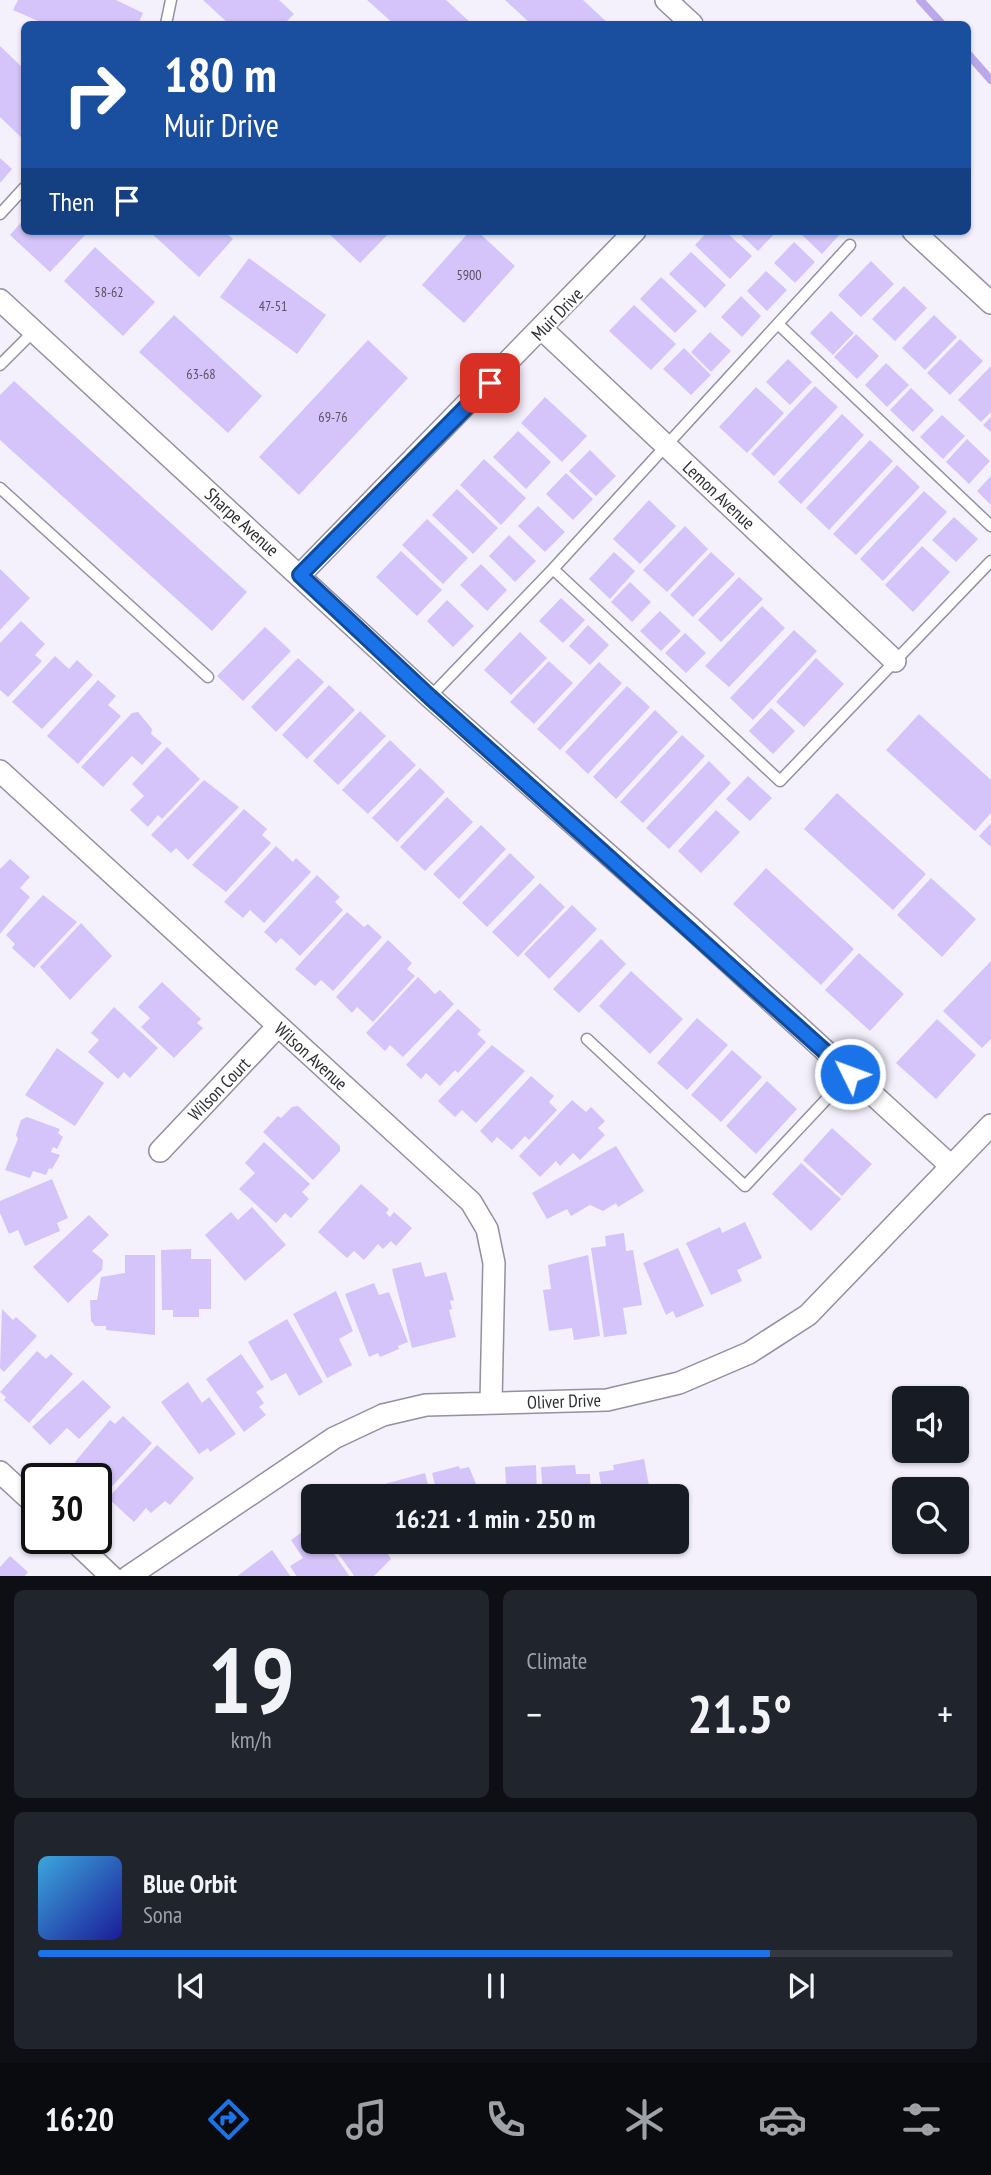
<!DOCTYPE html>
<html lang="en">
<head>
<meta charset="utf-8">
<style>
  :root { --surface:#171b24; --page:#20242c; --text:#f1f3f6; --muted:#9ea1a6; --line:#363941; --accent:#1a73e8 }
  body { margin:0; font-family:"PT Sans Narrow",sans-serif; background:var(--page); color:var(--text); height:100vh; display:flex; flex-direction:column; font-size:26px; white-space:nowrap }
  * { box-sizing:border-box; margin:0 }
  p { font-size:23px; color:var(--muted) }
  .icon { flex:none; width:38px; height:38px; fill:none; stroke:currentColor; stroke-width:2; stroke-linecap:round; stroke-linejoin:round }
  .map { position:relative; height:1576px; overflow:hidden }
  .sheet { display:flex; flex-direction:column; gap:14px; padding:14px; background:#0d0f14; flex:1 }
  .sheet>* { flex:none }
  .guide { position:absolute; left:21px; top:21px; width:950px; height:214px; border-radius:10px; box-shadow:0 2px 5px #0004; background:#1a4fa0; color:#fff; overflow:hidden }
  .tools { position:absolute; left:892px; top:1386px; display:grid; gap:14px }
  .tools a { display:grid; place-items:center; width:77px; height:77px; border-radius:10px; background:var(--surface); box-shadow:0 2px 5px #0004; font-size:35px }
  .speed { position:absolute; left:21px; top:1463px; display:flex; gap:14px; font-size:35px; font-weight:700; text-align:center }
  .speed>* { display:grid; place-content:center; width:91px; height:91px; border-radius:50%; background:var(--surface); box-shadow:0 2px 5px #0004; line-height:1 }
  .speed .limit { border:4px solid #111; border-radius:10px; background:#fff; color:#111 }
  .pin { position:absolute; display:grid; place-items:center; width:60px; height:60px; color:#fff; margin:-30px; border-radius:14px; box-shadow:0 4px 10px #0006 }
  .me { position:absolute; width:77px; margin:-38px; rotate:312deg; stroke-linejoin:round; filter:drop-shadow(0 0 5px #0008) }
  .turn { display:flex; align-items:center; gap:24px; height:147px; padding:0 28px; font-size:32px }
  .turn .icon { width:91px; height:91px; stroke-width:2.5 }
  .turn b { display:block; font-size:49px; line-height:60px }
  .then { display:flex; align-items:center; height:66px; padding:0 28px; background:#0003; gap:14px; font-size:26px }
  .big { font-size:52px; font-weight:700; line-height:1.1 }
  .sheet .widget { flex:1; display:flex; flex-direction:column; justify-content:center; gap:10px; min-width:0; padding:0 24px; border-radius:10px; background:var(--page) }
  .sheet .dial { align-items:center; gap:0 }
  .dial b { font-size:91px; line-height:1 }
  .song { display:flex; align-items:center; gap:21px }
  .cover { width:84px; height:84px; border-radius:10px; background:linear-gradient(135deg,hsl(200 70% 55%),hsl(240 70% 35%)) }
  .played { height:7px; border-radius:4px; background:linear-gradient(90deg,var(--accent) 80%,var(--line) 80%) }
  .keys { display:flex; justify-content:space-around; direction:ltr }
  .heat { display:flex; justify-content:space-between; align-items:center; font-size:38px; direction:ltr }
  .sheet .tiles { flex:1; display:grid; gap:14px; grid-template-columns:1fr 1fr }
  .widget:last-child { grid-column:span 2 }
  .trip { position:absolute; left:301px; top:1484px; width:388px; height:70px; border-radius:10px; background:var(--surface); box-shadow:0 2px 5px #0004; font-weight:700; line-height:70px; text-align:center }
  .tab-bar { display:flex; height:112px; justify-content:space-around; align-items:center; background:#090b0e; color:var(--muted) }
  .tab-bar .icon { width:49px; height:49px }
  .tab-bar .on { color:var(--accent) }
  .tab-bar b { font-size:32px; color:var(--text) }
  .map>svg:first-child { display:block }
</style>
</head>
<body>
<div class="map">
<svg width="991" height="1577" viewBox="0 0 991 1577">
  <rect width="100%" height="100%" fill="#f4f1fd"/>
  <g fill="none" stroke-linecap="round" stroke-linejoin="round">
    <path stroke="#bca8e9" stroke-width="8" d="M920,0L942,24
      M968,54L991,80"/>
  </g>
  <path fill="#d4c4f9" d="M18,0H116L143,13L138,24H45L13,10Z
    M203,0H279L294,14L284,24H229Z
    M367,0H446L472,24H394Z
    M505,0H583L609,24H531Z
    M0,46L24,69V140L0,117Z
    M0,158L12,169L0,183Z
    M24,219V231H81L85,235L50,272L10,235Z
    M149,231H224L233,239L199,277Z
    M326,231H391L360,263Z
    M470,231H477L515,266L464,323L422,285Z
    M708,231H725L752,256L730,279L695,245Z
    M737,231H777L758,251Z
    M804,231H839L841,233L822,254L801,234Z
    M794,242L815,262L795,283L774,263Z
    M95,247L155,302L123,336L64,281Z
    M691,252L726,285L705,308L669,274Z
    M249,258L326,315L297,354L220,297Z
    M871,261L894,284L861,317L838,295Z
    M766,271L787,290L767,311L747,291Z
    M661,277L697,311L675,333L640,299Z
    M904,286L927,308L895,341L872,319Z
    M741,296L761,316L742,337L721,317Z
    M634,305L676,344L651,370L609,331Z
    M831,311L854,333L833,355L810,333Z
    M174,315L262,396L228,433L139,352Z
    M934,315L957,337L925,370L902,348Z
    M710,332L731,351L711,372L691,352Z
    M856,334L879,356L857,379L834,357Z
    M960,339L983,361L950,395L927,373Z
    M368,340L408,378L299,495L259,457Z
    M684,348L711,375L691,395L663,369Z
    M788,359L812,382L790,405L766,382Z
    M886,363L909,385L887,407L865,385Z
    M991,366V412L981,422L958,400Z
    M14,381L247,592L212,631L0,440V395Z
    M815,386L838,407L774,476L751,454Z
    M756,387L784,413L747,453L719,427Z
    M911,388L934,410L913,432L890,410Z
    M545,397L587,436L562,462L521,423Z
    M842,414L864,435L801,504L778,482Z
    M942,415L965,436L943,459L920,437Z
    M991,417V432L983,425Z
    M518,431L551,462L526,489L493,457Z
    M967,439L990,461L969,484L946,462Z
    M870,440L893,461L829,530L806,508Z
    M590,450L616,476L596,496L569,471Z
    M484,459L526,498L501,525L460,485Z
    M897,465L920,487L856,555L833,534Z
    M566,473L593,499L573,520L546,494Z
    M991,476V505L977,491Z
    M457,489L498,528L473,554L432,515Z
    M924,491L947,512L883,581L860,559Z
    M649,500L676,526L640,564L613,539Z
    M538,506L565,532L545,552L518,526Z
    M954,517L978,539L956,562L932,540Z
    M427,519L468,558L443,584L402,545Z
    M685,526L708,549L667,592L643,570Z
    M509,535L536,561L515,582L489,556Z
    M922,546L950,572L913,612L885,585Z
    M401,551L442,590L417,616L376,577Z
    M614,552L635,571L610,599L589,579Z
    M711,552L735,574L693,617L670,595Z
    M481,564L507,590L487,611L460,585Z
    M0,569L30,598L0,630Z
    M739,577L763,599L721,642L698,620Z
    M630,582L651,602L632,622L611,602Z
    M561,598L585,620L563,643L539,621Z
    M447,600L474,626L453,647L427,621Z
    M762,606L785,628L729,687L705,666Z
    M660,611L681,631L661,651L640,631Z
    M21,621L45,644L35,655L42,661L8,697L0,690V643Z
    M588,625L609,645L590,665L569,646Z
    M265,627L291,651L243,701L217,676Z
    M794,630L817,651L753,720L730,698Z
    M520,632L547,658L511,695L484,670Z
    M685,633L706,653L686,673L665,653Z
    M55,656L69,669L77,660L93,675L42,729L12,702Z
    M298,658L324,682L276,732L251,707Z
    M816,658L844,684L804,727L776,702Z
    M549,661L573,683L534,724L510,702Z
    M599,662L622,683L560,750L537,729Z
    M98,680L116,696L108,705L121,716L78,764L47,736Z
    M329,685L355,710L307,759L282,735Z
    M627,686L650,707L588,774L565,752Z
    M771,708L795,731L773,754L749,731Z
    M655,710L678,732L616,799L593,777Z
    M360,711L386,736L338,785L313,761Z
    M138,712L152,729L151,734L162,743L142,765L132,756L103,787L81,767L132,713Z
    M919,714L991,780V813L975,831L886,750Z
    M682,735L705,756L643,823L620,802Z
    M390,740L416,765L368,814L342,790Z
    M167,747L200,779L162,819L158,815L148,827L130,810L144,796L132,784Z
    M709,761L731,783L669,849L646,828Z
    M420,768L445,792L397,842L372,818Z
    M748,776L772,798L750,821L726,799Z
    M204,780L239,807L188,860L176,848L171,853L151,835Z
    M837,793L926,874L893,910L804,829Z
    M447,797L473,822L425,871L400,847Z
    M244,809L267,829L262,835L271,843L226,892L192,865Z
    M716,810L740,832L701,873L678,851Z
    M991,823V847L979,836Z
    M481,825L506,849L459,899L433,874Z
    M276,846L293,862L296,858L311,872L264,923L250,910L243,918L224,902Z
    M510,853L535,877L487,927L462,903Z
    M10,859L30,877L20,888L30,897L0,934V869Z
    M766,868L854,949L821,985L733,904Z
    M317,875L340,897L335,902L343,910L300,956L281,938L276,943L264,932Z
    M931,878L976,919L942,957L897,915Z
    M540,883L565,907L518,957L492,932Z
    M43,895L77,922L34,968L12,948L15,944L6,935Z
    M572,905L597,929L549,979L524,954Z
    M347,912L364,927L368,924L382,937L333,991L321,980L315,986L295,969Z
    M81,923L112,956L70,1000L40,967Z
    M601,939L626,964L579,1013L553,989Z
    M388,940L412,963L407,969L415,976L373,1022L357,1007L352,1013L336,997Z
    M859,953L904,994L870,1031L825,990Z
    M991,961V1039L982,1048L943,1011Z
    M631,971L683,1019L650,1054L599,1006Z
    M418,977L435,994L440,990L454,1004L403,1057L390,1045L385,1051L366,1033Z
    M162,982L201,1019L197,1023L203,1028L174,1058L141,1027L150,1018L138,1007Z
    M114,1007L158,1048L130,1078L124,1072L118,1079L88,1052L99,1040L91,1033Z
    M458,1009L481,1030L477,1034L486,1042L458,1073L455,1070L440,1086L426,1073L421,1079L406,1065Z
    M697,1018L728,1045L687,1090L657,1063Z
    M937,1019L976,1055L936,1099L896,1063Z
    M492,1045L525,1071L476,1123L462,1110L455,1117L438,1101Z
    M57,1048L104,1083L75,1126L25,1095Z
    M732,1050L762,1077L721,1122L691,1095Z
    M531,1076L554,1096L549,1102L557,1110L529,1140L525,1136L512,1150L497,1137L492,1143L480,1131Z
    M767,1081L797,1109L756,1154L726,1126Z
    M572,1100L586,1112L591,1107L605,1121L598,1128L605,1135L580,1160L573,1153L560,1166L556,1161L540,1177L519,1156Z
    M298,1106L340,1146V1151L313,1180L263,1132L278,1116L281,1118L292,1107Z
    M27,1117L60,1129L58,1133L63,1137L57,1149L53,1147L51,1152L60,1155L52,1169L49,1168L46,1175L33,1171L30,1178L5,1170L18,1139L16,1135L21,1120Z
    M832,1128L872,1164L842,1196L803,1160Z
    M264,1142L310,1184L302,1192L309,1199L291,1218L285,1213L276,1223L239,1189L255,1173L245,1163Z
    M616,1146L644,1191L618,1207L616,1203L603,1211L590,1205L571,1216L567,1209L547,1219L532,1193Z
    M801,1163L841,1199L811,1231L772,1194Z
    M52,1179L68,1218L57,1223L60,1231L25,1246L18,1230L9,1234L0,1213V1201Z
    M361,1184L389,1209L386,1213L390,1217L394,1212L412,1228L396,1246L391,1241L383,1249L378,1244L364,1260L354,1251L347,1258L318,1232Z
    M252,1207L286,1245L245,1281L205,1235L231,1212L238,1220Z
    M89,1215L109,1235L92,1251L103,1260L102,1270L68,1303L33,1267Z
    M745,1222L762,1258L737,1270L742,1281L711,1295L686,1243L720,1227L722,1233Z
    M624,1233L626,1251L633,1250L642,1305L623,1308L627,1334L604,1337L591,1248L606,1246L605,1236Z
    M678,1248L704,1306L676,1318L673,1311L666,1315L643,1263Z
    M191,1249V1259H211V1309H199V1317H173V1310H162L161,1250Z
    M125,1255H155V1335L106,1330V1326H95L91,1321L90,1300H97L101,1277L125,1273Z
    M588,1255L600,1336L574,1340L572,1328L549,1331L543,1290L551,1289L548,1265Z
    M421,1262L425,1277L446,1272L454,1300L450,1301L452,1309L449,1310L456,1337L412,1348L392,1269Z
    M374,1283L379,1295L389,1292L408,1342L398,1346L399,1349L380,1357L378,1353L369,1357L345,1294Z
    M336,1291L353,1331L339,1339L352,1365L327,1378L293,1314Z
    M2,1309L13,1320L16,1317L37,1336L4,1372L0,1368Z
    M287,1319L323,1382L299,1396L286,1373L271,1381L248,1342Z
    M37,1351L46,1359L51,1354L73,1374L29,1423L4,1400L6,1397L0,1392Z
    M241,1354L264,1387L256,1392L264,1403L259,1407L266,1415L244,1432L206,1379Z
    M83,1380L111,1407L79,1439L67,1428L50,1445L32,1427Z
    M188,1382L202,1403L209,1397L236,1434L210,1452L208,1448L199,1454L161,1402Z
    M123,1416L152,1443L107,1492L75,1462L110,1420L115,1424Z
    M157,1445L194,1478L170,1505L165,1501L151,1513L146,1508L134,1522L108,1498Z
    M644,1459L651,1496H603L599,1472L614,1470L613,1465Z
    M536,1465L537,1496H496V1485L506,1484L505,1467Z
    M575,1465L576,1474H590L591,1496H543L541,1467Z
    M459,1466L460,1469L469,1467L481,1496H438L432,1473Z
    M425,1473L431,1496H372L370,1488Z
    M313,1524V1542H326L350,1577H297L290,1566L303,1558L291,1540Z
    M330,1542H380L391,1559L373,1577H355Z
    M575,1542H597V1546L576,1547Z
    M272,1550L291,1577H236Z
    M10,1556L28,1572L24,1577H0V1567Z"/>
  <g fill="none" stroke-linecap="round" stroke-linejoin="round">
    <defs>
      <path id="lane" d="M166,24L171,0
        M0,214L24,188
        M778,324L991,526
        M0,365L34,331
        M0,488L208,677
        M553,569L780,781L991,561
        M430,697L553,569L850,245
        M587,1039L745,1186L850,1074"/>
      <path id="street" d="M666,0L692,24
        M913,231L991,303
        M0,300L430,697L690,927L951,1166
        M542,329L895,661
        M300,575L635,231
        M0,771L471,1202L487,1229L494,1263L491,1402
        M160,1151L278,1026
        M0,1472L37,1506
        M71,1538L112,1577
        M128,1577L334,1438L383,1415L426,1405L607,1400L679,1383L749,1353L808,1315L991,1125"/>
    </defs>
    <use href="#lane" stroke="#948fa1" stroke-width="13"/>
    <use href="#street" stroke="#948fa1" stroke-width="24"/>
    <use href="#lane" stroke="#fff" stroke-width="10"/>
    <use href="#street" stroke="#fff" stroke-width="21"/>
  </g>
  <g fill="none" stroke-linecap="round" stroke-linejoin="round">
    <defs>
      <path id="route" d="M490,383L300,575L430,697L850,1074"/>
    </defs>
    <use href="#route" stroke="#114b97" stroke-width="18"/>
    <use href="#route" stroke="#1a73e8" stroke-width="12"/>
  </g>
  <g text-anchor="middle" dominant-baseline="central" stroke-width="5" stroke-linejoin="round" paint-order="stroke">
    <g font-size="14" fill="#585264">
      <text x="469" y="275">5900</text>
      <text x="109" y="292">58-62</text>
      <text x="273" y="306">47-51</text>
      <text x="201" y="374">63-68</text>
      <text x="333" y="417">69-76</text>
    </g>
    <g font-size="18" fill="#2e2c33" stroke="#fff">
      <text transform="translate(557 314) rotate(-46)">Muir Drive</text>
      <text transform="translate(719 495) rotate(43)">Lemon Avenue</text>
      <text transform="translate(242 522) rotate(42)">Sharpe Avenue</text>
      <text transform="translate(311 1056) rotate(42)">Wilson Avenue</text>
      <text transform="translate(219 1089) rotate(-46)">Wilson Court</text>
      <text transform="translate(564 1401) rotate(-2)">Oliver Drive</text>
    </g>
  </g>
</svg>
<div class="tools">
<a><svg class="icon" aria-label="sound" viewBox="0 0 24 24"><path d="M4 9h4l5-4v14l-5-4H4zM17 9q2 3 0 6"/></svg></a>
<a><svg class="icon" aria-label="search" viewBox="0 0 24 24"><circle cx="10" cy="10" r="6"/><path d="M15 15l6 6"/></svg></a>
</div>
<div class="speed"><div class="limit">30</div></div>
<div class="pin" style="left:490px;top:383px;background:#d93025"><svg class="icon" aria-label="arrive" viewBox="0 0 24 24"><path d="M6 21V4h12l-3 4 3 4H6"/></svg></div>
<svg class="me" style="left:850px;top:1074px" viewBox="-20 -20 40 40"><circle r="17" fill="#1a73e8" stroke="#fff" stroke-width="3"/><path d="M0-11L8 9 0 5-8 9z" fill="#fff"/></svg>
<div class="trip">16:21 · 1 min · 250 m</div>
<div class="guide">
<div class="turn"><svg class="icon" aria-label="right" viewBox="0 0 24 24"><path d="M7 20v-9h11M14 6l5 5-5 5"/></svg><div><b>180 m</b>Muir Drive</div></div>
<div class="then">Then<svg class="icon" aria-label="arrive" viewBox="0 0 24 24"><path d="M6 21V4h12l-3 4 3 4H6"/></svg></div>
</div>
</div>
<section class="sheet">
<div class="tiles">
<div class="widget dial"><b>19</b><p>km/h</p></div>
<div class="widget"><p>Climate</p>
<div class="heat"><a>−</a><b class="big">21.5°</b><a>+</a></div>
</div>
<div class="widget">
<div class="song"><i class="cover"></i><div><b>Blue Orbit</b><p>Sona</p></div></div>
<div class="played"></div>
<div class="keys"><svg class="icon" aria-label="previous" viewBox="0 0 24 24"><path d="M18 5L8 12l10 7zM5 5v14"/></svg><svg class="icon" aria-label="pause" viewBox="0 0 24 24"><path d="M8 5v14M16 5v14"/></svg><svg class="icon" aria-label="next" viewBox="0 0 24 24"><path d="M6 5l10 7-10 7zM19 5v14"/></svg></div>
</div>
</div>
</section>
<nav class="tab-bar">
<b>16:20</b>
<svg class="icon on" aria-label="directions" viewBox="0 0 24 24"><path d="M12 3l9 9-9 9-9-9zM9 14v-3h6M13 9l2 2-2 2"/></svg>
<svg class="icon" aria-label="music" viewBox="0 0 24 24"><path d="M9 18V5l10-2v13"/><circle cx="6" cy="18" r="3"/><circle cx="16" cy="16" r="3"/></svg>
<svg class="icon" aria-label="phone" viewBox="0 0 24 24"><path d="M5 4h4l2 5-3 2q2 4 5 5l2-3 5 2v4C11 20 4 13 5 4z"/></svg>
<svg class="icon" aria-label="climate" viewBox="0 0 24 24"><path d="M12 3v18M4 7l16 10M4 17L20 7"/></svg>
<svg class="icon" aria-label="car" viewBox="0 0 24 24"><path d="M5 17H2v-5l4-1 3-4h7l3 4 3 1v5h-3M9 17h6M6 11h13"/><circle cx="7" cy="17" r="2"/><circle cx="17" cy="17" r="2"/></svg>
<svg class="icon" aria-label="filters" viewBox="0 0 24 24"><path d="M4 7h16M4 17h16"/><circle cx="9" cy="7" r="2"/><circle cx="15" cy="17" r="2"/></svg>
</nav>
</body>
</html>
